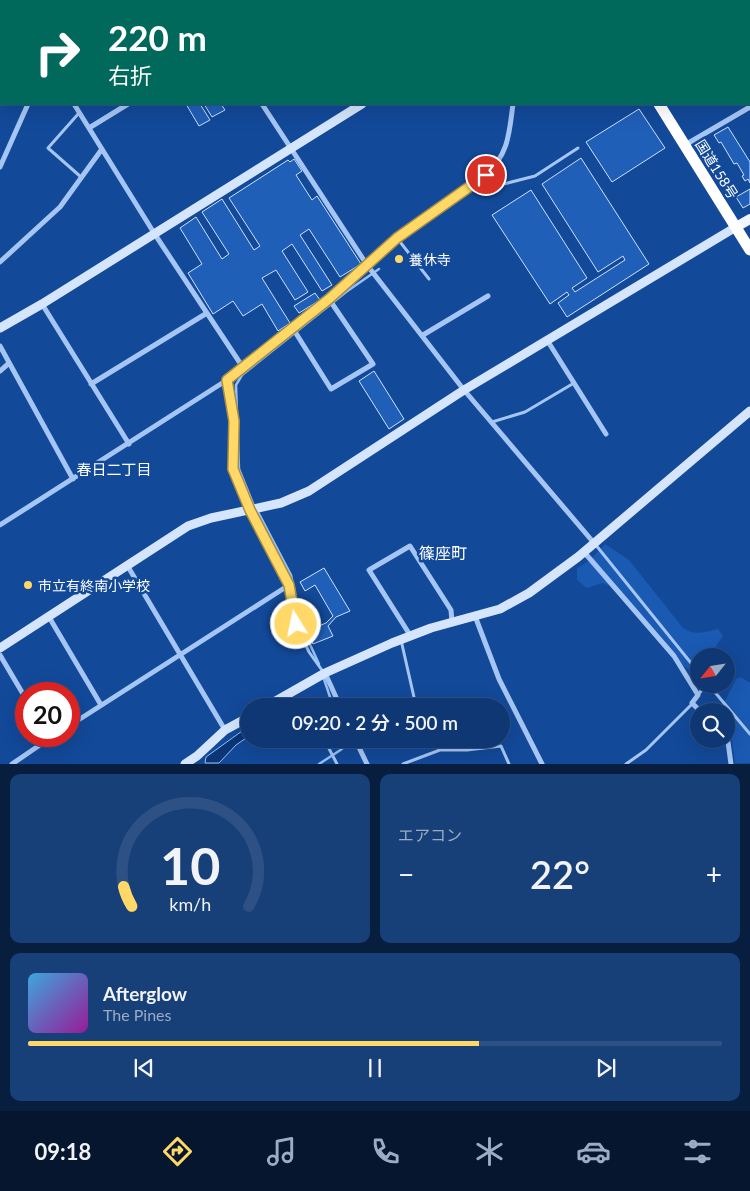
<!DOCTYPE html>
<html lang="ja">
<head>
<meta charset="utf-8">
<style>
  :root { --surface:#0e3773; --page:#173f78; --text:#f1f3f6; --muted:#9bacc4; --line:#2e5185; --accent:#ffd867 }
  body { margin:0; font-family:Lato,"Noto Sans JP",sans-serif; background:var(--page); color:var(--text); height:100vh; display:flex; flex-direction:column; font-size:19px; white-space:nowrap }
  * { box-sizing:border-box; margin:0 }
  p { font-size:16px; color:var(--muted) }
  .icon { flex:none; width:28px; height:28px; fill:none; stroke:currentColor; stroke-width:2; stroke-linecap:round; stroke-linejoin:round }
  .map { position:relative; height:764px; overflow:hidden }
  .sheet { display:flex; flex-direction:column; gap:10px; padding:10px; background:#081e3f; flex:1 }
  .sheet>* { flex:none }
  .banner { position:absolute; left:0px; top:0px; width:750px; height:105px; box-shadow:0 5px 20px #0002,0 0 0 1px var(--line); background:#00695c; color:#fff; overflow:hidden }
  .needle { width:32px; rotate:240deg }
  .tools { position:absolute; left:690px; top:648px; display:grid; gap:10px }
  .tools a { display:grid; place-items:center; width:45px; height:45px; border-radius:50%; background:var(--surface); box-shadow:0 5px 20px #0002,0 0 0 1px var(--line); font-size:25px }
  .speed { position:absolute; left:15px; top:682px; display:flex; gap:10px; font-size:25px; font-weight:700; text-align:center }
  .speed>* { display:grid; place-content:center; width:65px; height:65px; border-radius:50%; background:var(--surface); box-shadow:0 5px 20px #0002,0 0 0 1px var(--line); line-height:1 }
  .speed .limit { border:8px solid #d22; background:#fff; color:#111 }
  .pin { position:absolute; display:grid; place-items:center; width:42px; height:42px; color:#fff; margin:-21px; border:2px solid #fff; border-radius:50%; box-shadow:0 1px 5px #0007 }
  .me { position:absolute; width:55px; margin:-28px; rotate:350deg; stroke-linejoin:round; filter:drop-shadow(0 0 4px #0008) }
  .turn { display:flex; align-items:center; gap:18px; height:105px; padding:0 25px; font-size:22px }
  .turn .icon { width:65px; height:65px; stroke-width:2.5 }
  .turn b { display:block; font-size:35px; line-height:42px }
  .big { font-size:38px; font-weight:600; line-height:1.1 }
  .sheet .widget { flex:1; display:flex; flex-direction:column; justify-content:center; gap:8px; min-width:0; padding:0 18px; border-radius:10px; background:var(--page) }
  .sheet .dial { align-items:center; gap:0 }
  .dial svg { height:130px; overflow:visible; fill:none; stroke:var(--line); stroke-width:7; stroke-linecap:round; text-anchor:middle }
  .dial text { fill:var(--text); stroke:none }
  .song { display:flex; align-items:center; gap:15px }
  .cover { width:60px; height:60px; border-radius:8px; background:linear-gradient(135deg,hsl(200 70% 55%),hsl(300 70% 35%)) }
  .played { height:5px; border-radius:2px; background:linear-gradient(90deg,var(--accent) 65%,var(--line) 65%) }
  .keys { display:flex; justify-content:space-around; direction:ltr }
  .heat { display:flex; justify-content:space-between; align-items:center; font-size:28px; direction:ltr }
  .sheet .tiles { flex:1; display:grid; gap:10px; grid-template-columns:1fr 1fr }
  .widget:last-child { grid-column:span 2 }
  .trip { position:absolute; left:240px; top:698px; width:270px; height:50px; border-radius:25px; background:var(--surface); box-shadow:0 5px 20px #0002,0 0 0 1px var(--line); font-weight:600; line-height:50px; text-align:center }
  .tabs { display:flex; height:80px; justify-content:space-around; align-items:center; background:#06162e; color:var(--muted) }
  .tabs .icon { width:35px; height:35px }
  .tabs .on { color:var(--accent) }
  .tabs b { font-size:22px; color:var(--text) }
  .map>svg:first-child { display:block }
</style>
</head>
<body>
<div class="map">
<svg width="750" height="764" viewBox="0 0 750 764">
  <rect width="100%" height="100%" fill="#124999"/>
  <path fill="#1a5ab3" d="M605,544L629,560L683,628C696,636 705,632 718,629L723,636L709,656H699V671L696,675L681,664L614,587L602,583L587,588L577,580V568L589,561Z
    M741,677L750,683V763H735L732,739L726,733V711H720L736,679Z"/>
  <path fill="#0b3575" stroke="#96c0f7" d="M249,726V736L236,745L219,763H205L206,757Z"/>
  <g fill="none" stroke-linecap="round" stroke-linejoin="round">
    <path stroke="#96c0f7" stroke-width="2.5" d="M254,506L239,469L236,385L242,375L346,292L379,269
      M257,510L291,575L302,627L319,664
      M323,676L333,706
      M319,764L342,749V739"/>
  </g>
  <path fill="#205fb8" stroke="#cde1fd" d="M186,104H200L210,120L199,126Z
    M204,104H221L225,110L212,117Z
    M639,109L665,148L612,182L586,142Z
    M728,127L750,162V183L748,179L745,181L742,176L744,175L737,163L734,164L721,142L719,143L714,135Z
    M581,158L649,264L567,317L558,303L569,295L567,292L550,304L492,215L531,190L587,278L572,288L575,292L625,260L623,256L598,272L542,184Z
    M294,159L302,171L296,175L312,200L317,196L361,264L340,277L309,229L300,235L332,285L322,291L292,244L282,251L308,292L295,300L276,270L262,278L290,323L278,331L262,304L243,316L233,301L213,314L188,273L202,264L180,228L196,217L222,259L229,254L202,212L222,199L254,250L260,246L229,198L288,160L290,162Z
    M750,189V204L743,208L736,197Z
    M315,293L320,300L299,313L294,306Z
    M374,371L404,419L389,429L359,381Z
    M324,568L350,611L336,617L328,626L333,636L313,644L307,631L326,623L333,616L315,585L305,591L300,582Z"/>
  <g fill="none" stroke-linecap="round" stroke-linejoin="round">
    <path stroke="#a5c6f4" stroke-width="3" d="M124,0L125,1
      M79,113L48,148L81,177
      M482,178L496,186L535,176L578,148
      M397,238L429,279
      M492,422L525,412L574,383
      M251,512L289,585L296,624L309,652L324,673
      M595,544L699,673
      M401,640L416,706
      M708,684L750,734
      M288,695L302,706
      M698,695L706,684
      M410,706L416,704
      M430,706L472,700
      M324,739L337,764
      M403,764L440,750H467L501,746L509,764
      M626,764L646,750L692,704"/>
    <path stroke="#a5c6f4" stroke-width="5" d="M9,0L10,1
      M195,0L196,1
      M390,0L391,1
      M100,1L102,0
      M552,1L553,0
      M0,59L1,58
      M74,104L154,233L242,366
      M262,104L367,265L464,390L594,543
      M89,128L128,104
      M685,145L750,107
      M0,167L28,104
      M0,262L60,207L102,149
      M42,304L129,444
      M292,327L331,389L373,364L329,299
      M423,335L488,296
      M547,340L606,434
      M0,346L73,479
      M0,371L8,364
      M227,380L234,421L233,469L250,510
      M91,384L207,313
      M0,525L227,380L329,299L397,238L486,175C509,153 509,134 513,104
      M584,552L674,656L698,695L692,703L700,711
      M127,565L225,730
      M475,616L499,679L542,764
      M49,617L101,705
      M410,635L369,570L410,546L451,610L452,622
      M0,655L26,699
      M325,673L340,706
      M69,726L289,585
      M355,739L367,764
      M725,739L728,742L731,764
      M12,764L53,736"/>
    <path stroke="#d4e5fd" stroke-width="9" d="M525,1L527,0
      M0,328L42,304L362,104
      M0,648L188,526L211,518L281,503L309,491L464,390L736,227
      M267,706L325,673L392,643L431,628L500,609L529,593L578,557L750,411
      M185,764L197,756L225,730L249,717"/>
    <path stroke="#f1f6ff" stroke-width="10" d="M736,227L750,219"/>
    <path stroke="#fff" stroke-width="11" d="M594,0V1
      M659,104L750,250"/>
  </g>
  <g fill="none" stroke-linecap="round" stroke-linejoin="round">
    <defs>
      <path id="route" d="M296,624L289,585L250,510L233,469L234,421L227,380L329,299L397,238L486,175"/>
    </defs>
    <use href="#route" stroke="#a68c43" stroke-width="12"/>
    <use href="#route" stroke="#ffd867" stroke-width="9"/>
  </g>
  <g fill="#ffd867" stroke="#124999" stroke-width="2">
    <circle cx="399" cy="259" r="5"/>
    <circle cx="28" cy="585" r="5"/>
  </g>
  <g text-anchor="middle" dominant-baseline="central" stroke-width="5" stroke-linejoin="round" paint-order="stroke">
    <g font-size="14" fill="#fff" stroke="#124999">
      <text transform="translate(717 169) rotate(58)">国道158号</text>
    </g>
    <g font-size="14" fill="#fff" stroke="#124999" text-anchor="start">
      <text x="409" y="259">養休寺</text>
      <text x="38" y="585">市立有終南小学校</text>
    </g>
    <g font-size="15" fill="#fff" stroke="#124999">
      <text x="114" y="469">春日二丁目</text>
    </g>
    <g font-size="16" fill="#fff" stroke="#124999">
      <text x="443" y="552">篠座町</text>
    </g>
  </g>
</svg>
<div class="tools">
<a><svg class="needle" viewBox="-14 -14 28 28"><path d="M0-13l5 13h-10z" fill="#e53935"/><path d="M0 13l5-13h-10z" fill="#9bacc4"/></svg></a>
<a><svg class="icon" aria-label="search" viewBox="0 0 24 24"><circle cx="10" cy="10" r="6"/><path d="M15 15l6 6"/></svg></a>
</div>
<div class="speed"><div class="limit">20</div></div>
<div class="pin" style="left:486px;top:175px;background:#d93025"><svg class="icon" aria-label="arrive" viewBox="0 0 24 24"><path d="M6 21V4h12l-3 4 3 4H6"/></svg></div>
<svg class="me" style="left:296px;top:624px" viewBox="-20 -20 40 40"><circle r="17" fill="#ffd867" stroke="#fff" stroke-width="3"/><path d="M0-11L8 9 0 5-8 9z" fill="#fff"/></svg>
<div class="trip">09:20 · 2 分 · 500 m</div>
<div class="banner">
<div class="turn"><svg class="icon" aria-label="right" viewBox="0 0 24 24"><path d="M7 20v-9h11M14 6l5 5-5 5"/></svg><div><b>220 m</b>右折</div></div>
</div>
</div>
<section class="sheet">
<div class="tiles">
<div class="widget dial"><svg viewBox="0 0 100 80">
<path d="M14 69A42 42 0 1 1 86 69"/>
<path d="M14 69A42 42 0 0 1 9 57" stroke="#ffd867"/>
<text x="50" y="56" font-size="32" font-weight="700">10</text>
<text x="50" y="72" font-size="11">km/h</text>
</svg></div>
<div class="widget"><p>エアコン</p>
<div class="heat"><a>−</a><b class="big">22°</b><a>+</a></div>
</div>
<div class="widget">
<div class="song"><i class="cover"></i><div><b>Afterglow</b><p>The Pines</p></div></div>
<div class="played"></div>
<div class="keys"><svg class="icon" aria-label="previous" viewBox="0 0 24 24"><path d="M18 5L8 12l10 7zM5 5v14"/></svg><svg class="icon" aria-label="pause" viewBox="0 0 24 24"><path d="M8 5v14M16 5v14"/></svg><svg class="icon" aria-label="next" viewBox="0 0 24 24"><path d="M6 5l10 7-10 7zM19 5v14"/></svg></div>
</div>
</div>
</section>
<nav class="tabs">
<b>09:18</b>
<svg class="icon on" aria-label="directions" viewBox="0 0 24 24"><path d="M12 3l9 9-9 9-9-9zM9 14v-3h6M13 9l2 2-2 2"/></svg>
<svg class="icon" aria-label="music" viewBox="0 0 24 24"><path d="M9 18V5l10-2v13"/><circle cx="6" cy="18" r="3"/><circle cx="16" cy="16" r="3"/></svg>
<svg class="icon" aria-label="phone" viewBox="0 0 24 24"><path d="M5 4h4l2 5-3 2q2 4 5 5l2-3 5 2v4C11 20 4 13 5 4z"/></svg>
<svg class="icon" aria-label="climate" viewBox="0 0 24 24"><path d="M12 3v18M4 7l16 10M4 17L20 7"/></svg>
<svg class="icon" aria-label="car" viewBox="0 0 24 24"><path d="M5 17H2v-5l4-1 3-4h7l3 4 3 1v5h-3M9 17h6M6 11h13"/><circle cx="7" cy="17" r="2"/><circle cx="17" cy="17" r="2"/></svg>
<svg class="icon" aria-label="filters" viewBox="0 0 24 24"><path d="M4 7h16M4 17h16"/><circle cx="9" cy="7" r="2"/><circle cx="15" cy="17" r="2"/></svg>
</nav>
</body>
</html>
